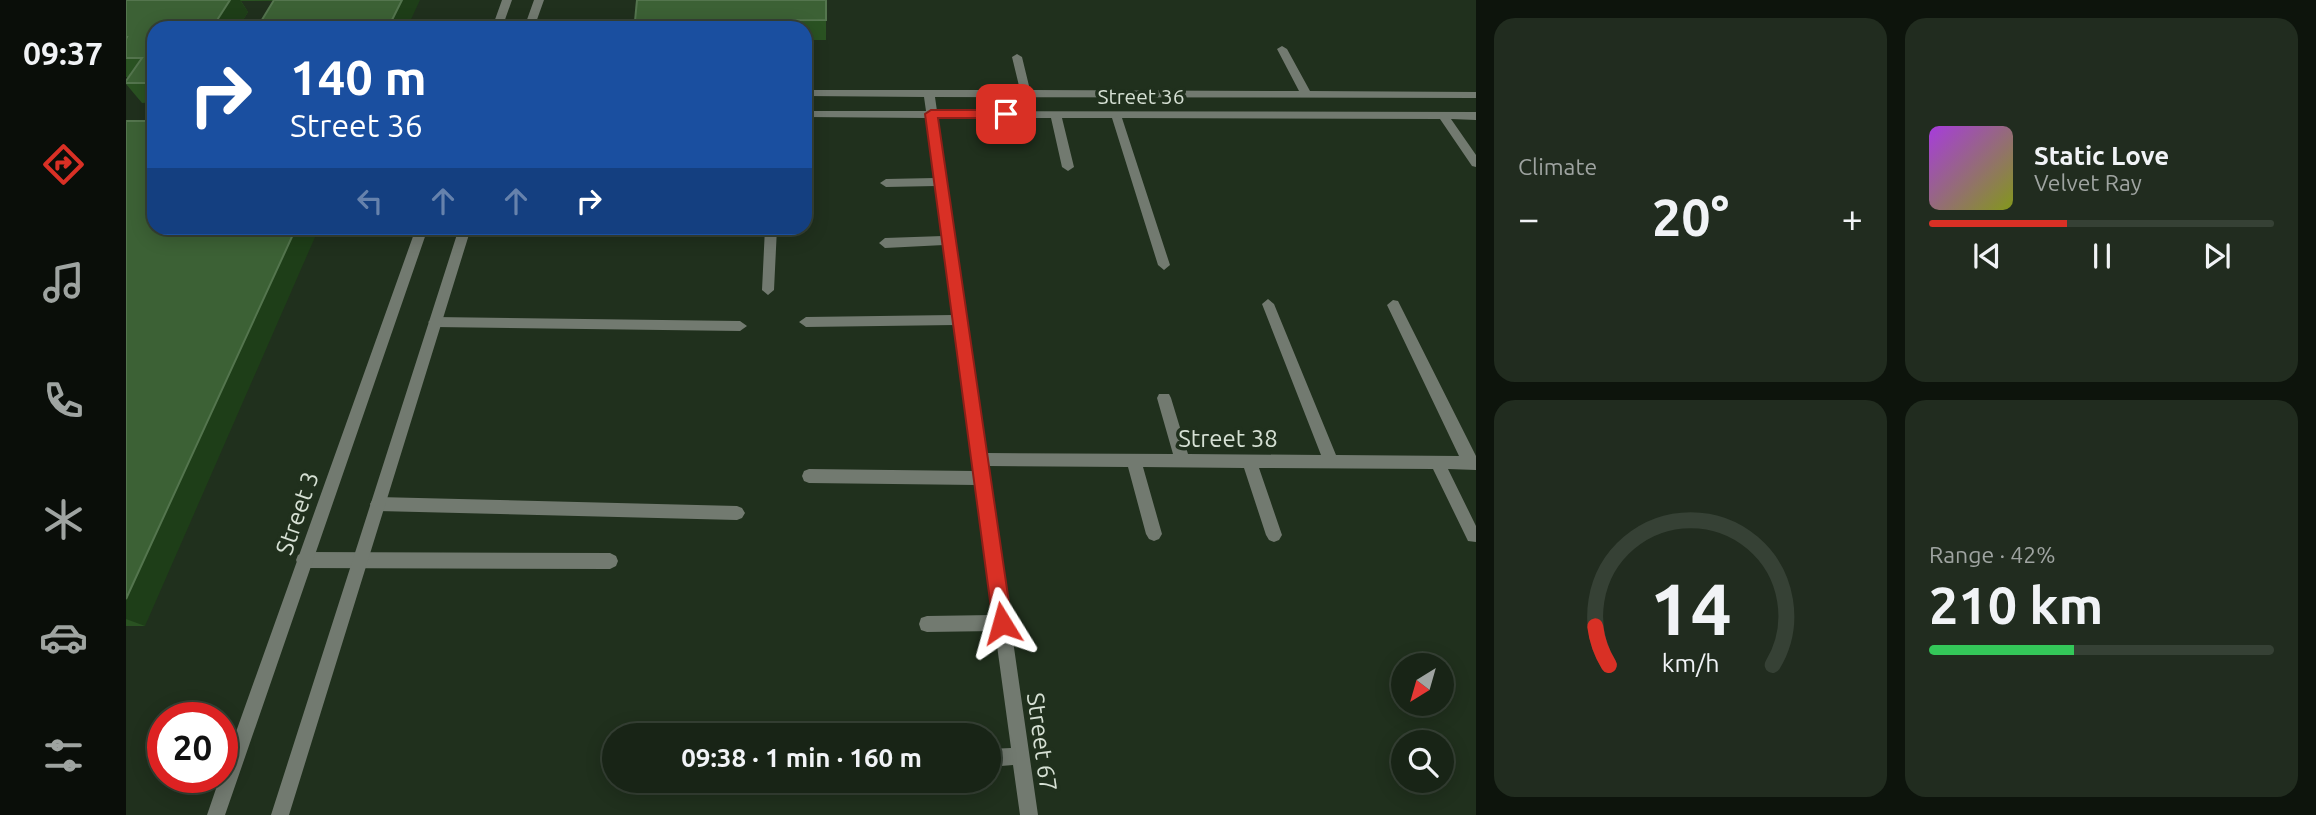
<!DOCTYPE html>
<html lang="en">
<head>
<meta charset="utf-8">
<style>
  :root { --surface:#182416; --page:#212c1f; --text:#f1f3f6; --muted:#9fa4a1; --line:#364135; --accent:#d93025 }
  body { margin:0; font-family:Ubuntu,sans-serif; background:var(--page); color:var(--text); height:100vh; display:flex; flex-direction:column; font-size:26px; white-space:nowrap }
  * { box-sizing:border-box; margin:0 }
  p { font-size:23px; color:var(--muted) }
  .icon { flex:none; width:38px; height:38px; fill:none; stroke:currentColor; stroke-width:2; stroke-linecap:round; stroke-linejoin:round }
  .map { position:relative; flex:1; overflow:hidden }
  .sheet { display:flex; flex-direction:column; gap:18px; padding:18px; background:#0d140c; width:840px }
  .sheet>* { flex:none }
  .top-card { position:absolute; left:21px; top:21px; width:665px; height:214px; border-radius:21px; box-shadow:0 4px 18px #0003,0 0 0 2px var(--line); background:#1a4fa0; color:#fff; overflow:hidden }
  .needle { width:46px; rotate:217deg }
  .buttons { position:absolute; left:1265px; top:653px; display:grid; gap:14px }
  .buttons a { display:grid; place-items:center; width:63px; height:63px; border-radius:50%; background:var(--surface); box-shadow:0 4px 18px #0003,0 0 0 2px var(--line); font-size:35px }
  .speed { position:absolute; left:21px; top:702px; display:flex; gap:14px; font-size:35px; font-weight:700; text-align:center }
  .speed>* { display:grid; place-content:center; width:91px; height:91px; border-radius:50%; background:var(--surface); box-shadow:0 4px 18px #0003,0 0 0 2px var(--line); line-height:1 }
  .speed .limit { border:10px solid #d22; background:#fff; color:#111 }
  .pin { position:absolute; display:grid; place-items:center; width:60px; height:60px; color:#fff; margin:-30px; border-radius:14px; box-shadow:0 4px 10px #0006 }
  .me { position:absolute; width:77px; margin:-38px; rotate:352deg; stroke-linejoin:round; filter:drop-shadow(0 0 5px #0008) }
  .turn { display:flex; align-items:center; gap:24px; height:147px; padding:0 28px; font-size:32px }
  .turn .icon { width:91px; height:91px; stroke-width:2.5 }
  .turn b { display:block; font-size:49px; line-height:60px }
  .lanes { display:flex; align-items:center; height:66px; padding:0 28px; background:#0003; justify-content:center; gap:35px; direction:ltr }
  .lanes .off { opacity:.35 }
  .big { font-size:52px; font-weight:700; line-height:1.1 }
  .sheet .widget { flex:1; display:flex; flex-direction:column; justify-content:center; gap:10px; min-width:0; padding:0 24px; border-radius:21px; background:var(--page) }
  .sheet .dial { align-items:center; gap:0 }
  .dial svg { height:182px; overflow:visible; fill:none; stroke:var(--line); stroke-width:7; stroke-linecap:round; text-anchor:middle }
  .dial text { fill:var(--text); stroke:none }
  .song { display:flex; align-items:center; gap:21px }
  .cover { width:84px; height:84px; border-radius:10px; background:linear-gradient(135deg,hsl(280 70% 55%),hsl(70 70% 35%)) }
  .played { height:7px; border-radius:4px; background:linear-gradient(90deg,var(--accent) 40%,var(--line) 40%) }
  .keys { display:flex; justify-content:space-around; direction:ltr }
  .heat { display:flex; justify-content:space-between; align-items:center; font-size:38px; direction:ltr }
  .charge { height:10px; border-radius:5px; background:linear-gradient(90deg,#34c759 42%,var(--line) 0) }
  .sheet .tiles { flex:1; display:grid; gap:18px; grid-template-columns:repeat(2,1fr) }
  .trip { position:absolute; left:476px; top:723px; width:399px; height:70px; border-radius:35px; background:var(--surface); box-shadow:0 4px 18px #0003,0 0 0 2px var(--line); font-weight:700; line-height:70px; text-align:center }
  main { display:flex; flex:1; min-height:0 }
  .tab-bar { display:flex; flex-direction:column; width:126px; justify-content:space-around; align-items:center; background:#0a0e09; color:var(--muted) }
  .tab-bar .icon { width:49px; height:49px }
  .tab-bar .active { color:var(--accent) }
  .tab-bar b { font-size:32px; color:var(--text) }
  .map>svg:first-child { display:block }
</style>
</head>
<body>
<main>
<nav class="tab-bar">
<b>09:37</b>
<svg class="icon active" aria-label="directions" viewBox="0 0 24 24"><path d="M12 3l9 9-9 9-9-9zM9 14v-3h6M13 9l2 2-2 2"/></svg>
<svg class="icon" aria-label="music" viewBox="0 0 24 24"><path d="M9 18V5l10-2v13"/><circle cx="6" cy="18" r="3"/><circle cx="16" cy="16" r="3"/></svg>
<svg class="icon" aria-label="phone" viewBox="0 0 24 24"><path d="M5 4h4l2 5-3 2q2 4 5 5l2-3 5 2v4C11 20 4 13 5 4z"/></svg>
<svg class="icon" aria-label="climate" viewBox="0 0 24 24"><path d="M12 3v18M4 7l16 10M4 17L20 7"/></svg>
<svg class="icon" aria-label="car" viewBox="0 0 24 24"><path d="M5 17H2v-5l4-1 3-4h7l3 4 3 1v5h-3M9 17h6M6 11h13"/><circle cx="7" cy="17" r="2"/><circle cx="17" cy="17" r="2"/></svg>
<svg class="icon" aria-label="filters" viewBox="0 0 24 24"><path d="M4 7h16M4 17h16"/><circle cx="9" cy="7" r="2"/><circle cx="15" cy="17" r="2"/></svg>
</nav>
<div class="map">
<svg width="1350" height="815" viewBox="0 0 1350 815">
  <rect width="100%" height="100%" fill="#20301d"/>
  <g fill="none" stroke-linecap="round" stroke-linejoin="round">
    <path fill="#727a70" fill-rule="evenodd" d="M405,21H464L469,24L464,27L402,26V22Z
      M1156,46L1161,49L1184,91L1350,92V98L809,97L811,111L1350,112V120L1325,119L1350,155V167L1346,166L1314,119L996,118L1044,265L1038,270L1032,265L986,118H936L948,167L942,171L936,167L925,118H812L860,453L1047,454L1031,398L1033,394H1043L1045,398L1062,454L1195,455L1136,304L1142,299L1148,304L1210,455L1333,456L1261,305L1267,300L1272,301L1350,456V470L1322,469L1350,526V542L1342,541L1307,469L1133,468L1156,535L1153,540L1148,542L1143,540L1140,535L1118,468L1017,467L1036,534L1033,539L1028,541L1023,539L1020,534L1002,467L862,466L912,815H894L887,765L863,767V749L885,748L869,631L801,632L795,630L793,624L795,618L801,616L867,615L850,485L683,483L678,481L676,476L678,471L683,469L848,471L829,325L680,327L673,322L680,317L827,315L818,245L759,248L753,243L759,238L817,236L810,186L760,187L754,183L760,179L809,178L801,118L679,117V111H800L798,97L679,96V90H894L886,57L891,54L896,57L904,90L1173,91L1151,49Z
      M639,228H651L648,290L642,295L636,290Z
      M309,317L614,321L621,326L614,331L309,327L302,322Z
      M252,497L611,506L616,508L619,513L616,518L611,520L252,511L247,509L244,504L247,499Z
      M178,552L484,553L490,556L492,561L490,566L484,569L178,568L172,565L170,560L172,555Z"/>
    <path fill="#727a70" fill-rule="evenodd" d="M376,0H386L376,28H366Z
      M408,0H418L408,28H398Z
      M290,228H302L99,815H81L94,777H96V771Z
      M333,228H345L163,815H145Z"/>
  </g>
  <path fill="#2a5222" d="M0,0H294L115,1L122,12L112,28H28V102L16,103L0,84V81L3,77H0Z
    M700,0V40H679V28H510L509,21Z
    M0,121L19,626H0Z"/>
  <path fill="#1e3e18" d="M104,0H114L122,12L112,28H86Z
    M276,0H294L281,28H262Z
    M170,228H193L19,626L0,619V599Z"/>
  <path fill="#3c6135" stroke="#54754e" stroke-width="2" d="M0,0H104L86,28H28V83H0V81L16,58H0V39L1,37H0Z
    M148,0H276L262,28H131Z
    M511,0H700V20L509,21Z
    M0,121H28V228H170L0,599Z"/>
  <path fill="#d93025" stroke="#8d1f18" stroke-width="2" d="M805,110H880L886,114L880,118H812L886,623L883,630L876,633L870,630L867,623L799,114Z"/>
  <g text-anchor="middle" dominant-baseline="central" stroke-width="7" stroke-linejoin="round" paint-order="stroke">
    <g font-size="21" fill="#d6e0d4" stroke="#20301d">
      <text x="1015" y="96">Street 36</text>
    </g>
    <g font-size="24" fill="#d6e0d4" stroke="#20301d">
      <text x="1102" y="438">Street 38</text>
      <text transform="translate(171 513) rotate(-71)">Street 3</text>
      <text transform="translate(916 742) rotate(82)">Street 67</text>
    </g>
  </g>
</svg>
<div class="buttons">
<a><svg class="needle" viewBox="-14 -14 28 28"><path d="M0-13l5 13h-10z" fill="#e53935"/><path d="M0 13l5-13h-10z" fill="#9fa4a1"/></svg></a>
<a><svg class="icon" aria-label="search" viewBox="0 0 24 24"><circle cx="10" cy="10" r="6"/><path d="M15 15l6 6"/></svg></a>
</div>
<div class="speed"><div class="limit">20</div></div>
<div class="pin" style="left:880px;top:114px;background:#d93025"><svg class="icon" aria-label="arrive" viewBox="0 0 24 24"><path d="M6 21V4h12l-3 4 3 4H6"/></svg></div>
<svg class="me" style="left:876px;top:623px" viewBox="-20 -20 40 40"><path d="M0-17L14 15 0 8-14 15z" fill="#d93025" stroke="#fff" stroke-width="4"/></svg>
<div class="trip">09:38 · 1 min · 160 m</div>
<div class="top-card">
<div class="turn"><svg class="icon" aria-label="right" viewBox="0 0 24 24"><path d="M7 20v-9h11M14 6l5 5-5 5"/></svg><div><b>140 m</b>Street 36</div></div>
<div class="lanes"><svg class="icon off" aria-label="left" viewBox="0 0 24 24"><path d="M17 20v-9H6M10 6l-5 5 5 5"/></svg><svg class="icon off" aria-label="ahead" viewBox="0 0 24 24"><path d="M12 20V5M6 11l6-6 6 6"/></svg><svg class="icon off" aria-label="ahead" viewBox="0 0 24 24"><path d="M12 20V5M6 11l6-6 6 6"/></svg><svg class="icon" aria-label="right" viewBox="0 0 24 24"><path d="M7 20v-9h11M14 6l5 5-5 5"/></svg></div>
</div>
</div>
<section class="sheet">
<div class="tiles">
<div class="widget"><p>Climate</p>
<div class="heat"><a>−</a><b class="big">20°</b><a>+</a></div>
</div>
<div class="widget">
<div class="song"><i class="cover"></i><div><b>Static Love</b><p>Velvet Ray</p></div></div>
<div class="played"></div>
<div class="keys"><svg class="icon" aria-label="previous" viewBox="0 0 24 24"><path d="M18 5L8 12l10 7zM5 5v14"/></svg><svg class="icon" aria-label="pause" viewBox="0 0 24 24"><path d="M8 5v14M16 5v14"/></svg><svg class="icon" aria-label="next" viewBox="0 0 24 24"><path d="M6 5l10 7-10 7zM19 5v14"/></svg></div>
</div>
<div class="widget dial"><svg viewBox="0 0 100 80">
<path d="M14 69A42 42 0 1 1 86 69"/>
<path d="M14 69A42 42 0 0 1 8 52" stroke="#d93025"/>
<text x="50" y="56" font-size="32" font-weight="700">14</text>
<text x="50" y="72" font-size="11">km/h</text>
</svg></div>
<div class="widget"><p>Range · 42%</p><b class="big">210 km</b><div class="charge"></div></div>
</div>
</section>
</main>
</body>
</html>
